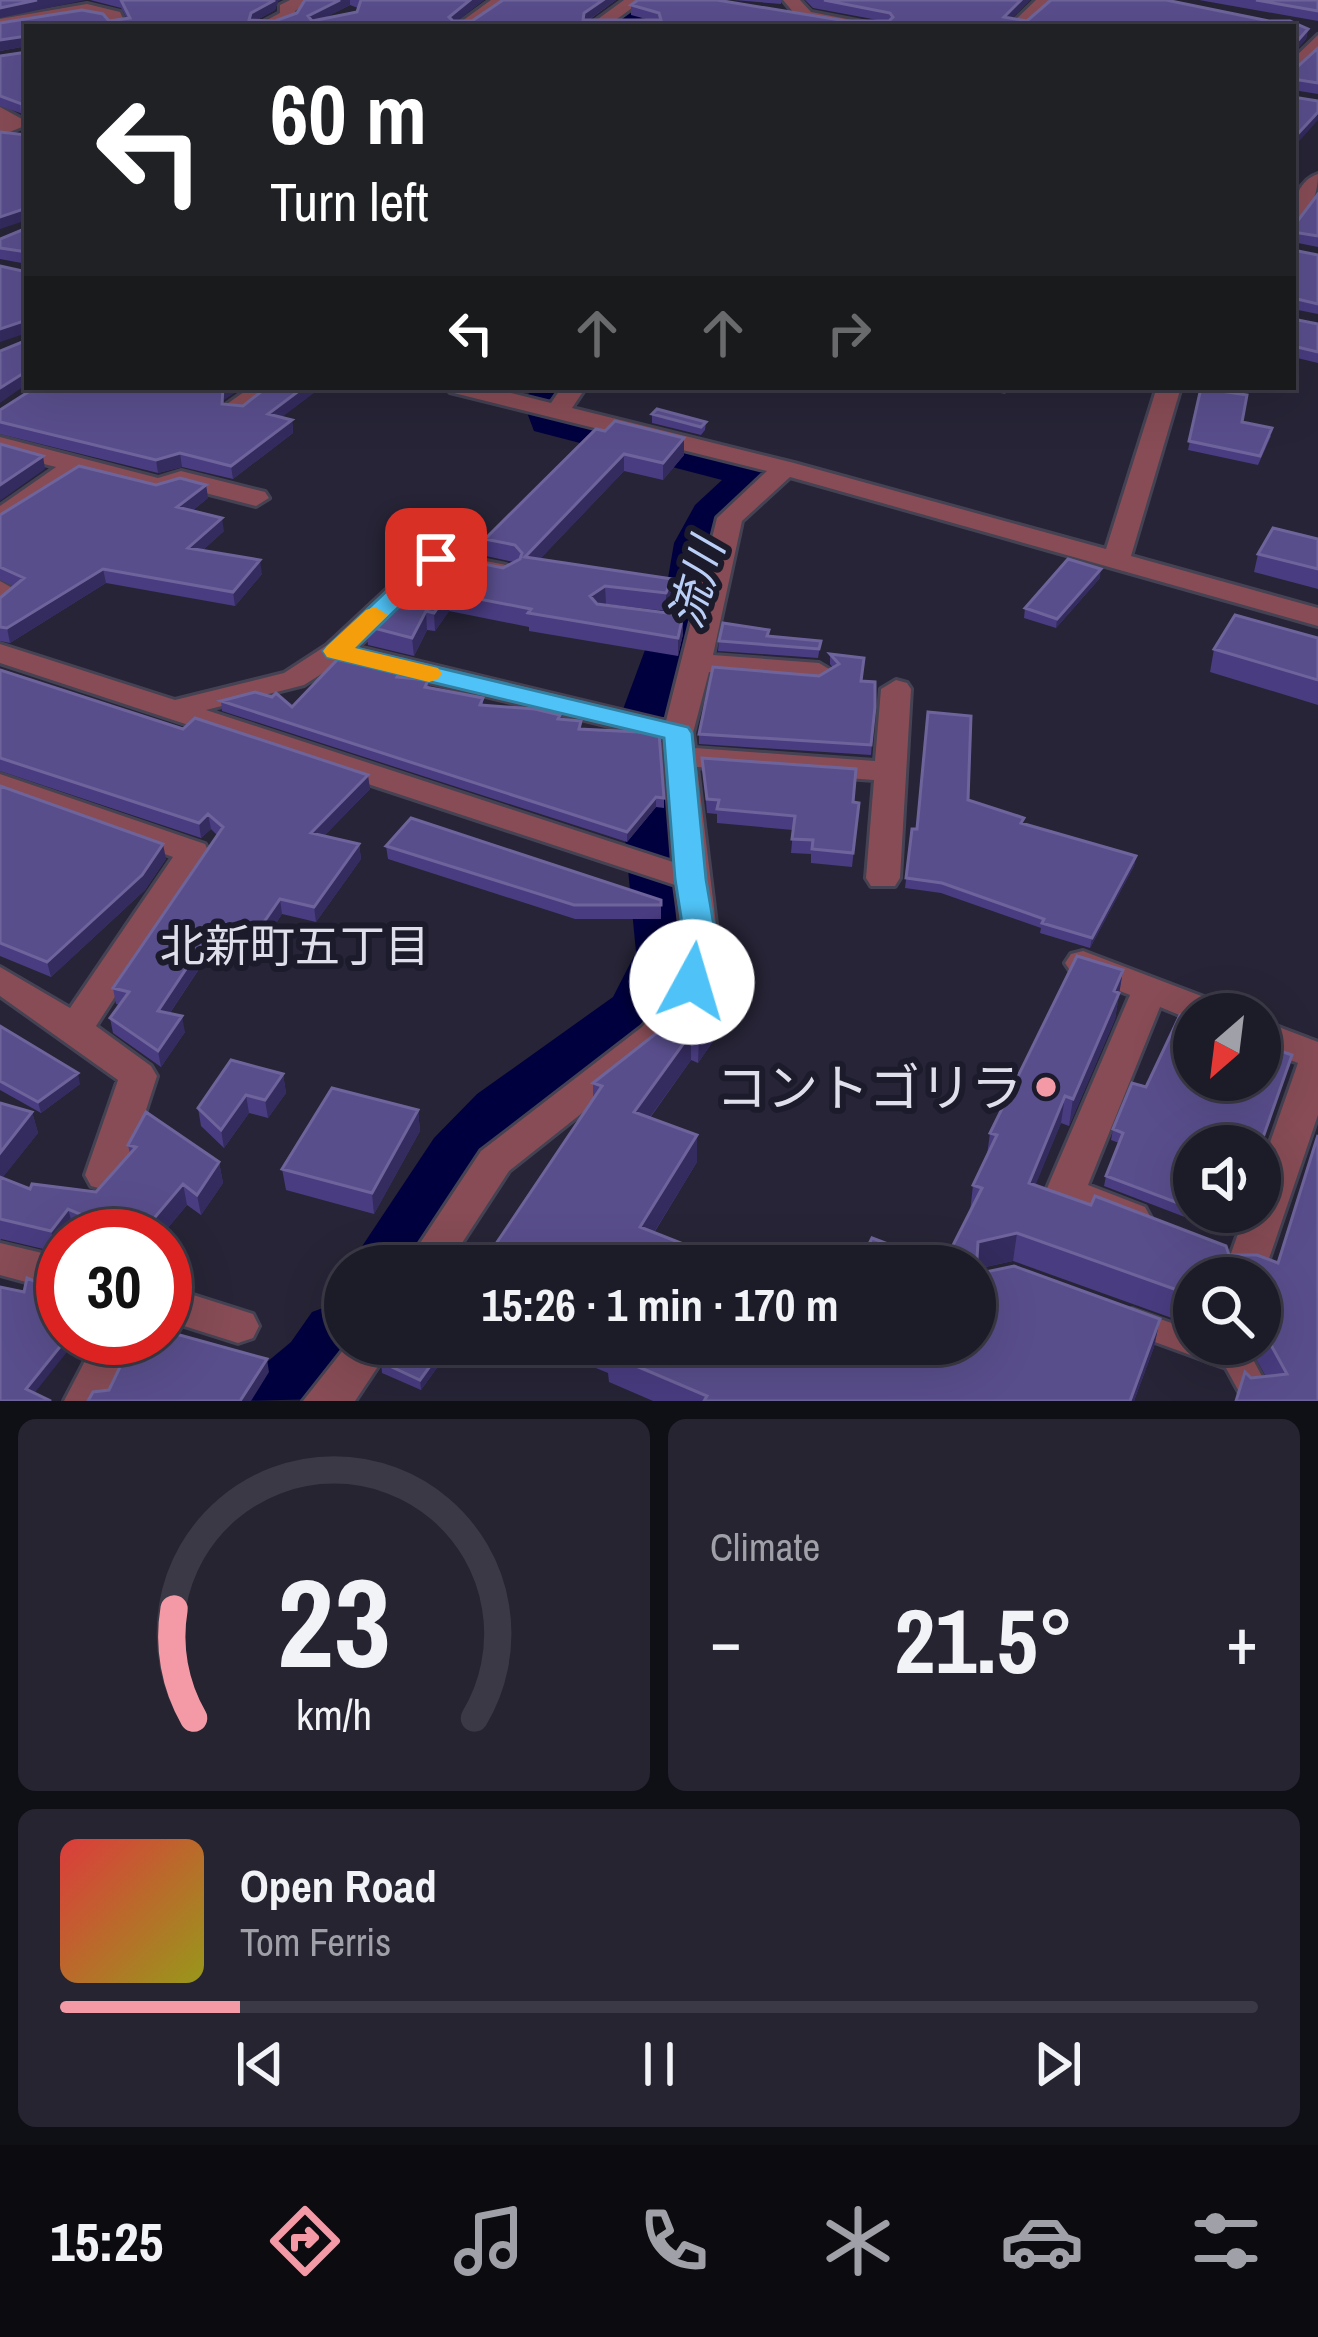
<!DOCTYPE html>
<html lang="en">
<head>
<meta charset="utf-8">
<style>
  :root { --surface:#1c1b28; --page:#252430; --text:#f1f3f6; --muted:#a0a1a8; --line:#3a3945; --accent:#f49aa6 }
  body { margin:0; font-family:"Archivo Narrow","Noto Sans JP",sans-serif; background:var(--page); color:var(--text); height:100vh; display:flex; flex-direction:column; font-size:45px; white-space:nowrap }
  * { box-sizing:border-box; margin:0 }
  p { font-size:39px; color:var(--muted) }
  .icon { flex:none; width:66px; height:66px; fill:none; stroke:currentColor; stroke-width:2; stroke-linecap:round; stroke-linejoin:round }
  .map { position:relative; height:1401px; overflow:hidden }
  .details { display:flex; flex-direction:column; gap:18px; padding:18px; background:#0f0f16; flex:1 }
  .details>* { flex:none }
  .banner { position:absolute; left:24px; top:24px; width:1272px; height:366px; border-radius:0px; box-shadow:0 12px 48px #0002,0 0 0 3px var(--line); background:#202124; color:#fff; overflow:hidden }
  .needle { width:78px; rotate:208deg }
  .fabs { position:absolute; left:1173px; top:993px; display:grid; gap:24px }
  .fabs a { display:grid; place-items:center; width:108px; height:108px; border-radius:50%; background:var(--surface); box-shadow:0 12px 48px #0002,0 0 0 3px var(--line); font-size:60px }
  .speed { position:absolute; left:36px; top:1209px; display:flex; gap:24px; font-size:60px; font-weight:700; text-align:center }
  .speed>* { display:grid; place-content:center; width:156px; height:156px; border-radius:50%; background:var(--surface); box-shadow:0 12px 48px #0002,0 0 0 3px var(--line); line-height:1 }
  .speed .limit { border:18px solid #d22; background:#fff; color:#111 }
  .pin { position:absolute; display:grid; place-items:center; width:102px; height:102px; color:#fff; margin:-51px; border-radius:24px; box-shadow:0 6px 18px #0006 }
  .me { position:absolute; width:132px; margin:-66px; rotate:6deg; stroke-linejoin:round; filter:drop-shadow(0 0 9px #0008) }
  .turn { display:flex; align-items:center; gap:42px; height:252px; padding:0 48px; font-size:54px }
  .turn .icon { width:156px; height:156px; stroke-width:2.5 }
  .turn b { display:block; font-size:84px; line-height:102px }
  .lanes { display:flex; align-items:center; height:114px; padding:0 48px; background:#0003; justify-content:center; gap:60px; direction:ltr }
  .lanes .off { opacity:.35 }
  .big { font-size:90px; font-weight:700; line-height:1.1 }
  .details .widget { flex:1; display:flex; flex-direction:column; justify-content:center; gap:18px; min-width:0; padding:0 42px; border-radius:18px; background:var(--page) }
  .details .dial { align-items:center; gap:0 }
  .dial svg { height:312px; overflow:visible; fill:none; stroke:var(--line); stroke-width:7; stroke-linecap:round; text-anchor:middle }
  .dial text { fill:var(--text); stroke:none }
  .song { display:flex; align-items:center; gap:36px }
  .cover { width:144px; height:144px; border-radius:18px; background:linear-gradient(135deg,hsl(0 70% 55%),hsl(60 70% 35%)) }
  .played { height:12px; border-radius:6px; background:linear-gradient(90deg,var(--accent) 15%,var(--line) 15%) }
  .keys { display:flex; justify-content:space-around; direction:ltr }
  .heat { display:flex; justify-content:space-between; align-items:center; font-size:66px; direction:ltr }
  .details .tiles { flex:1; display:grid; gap:18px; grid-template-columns:1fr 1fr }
  .widget:last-child { grid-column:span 2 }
  .trip { position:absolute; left:324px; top:1245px; width:672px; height:120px; border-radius:60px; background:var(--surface); box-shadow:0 12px 48px #0002,0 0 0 3px var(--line); font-weight:700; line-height:120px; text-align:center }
  .tabs { display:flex; height:192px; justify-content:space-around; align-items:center; background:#0b0b10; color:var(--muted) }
  .tabs .icon { width:84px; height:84px }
  .tabs .active { color:var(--accent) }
  .tabs b { font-size:54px; color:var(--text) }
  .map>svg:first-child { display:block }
</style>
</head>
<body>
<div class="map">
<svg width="1318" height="1401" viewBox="0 0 1318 1401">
  <rect width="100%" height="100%" fill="#262436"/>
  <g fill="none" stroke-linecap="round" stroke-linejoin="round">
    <path fill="#00003f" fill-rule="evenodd" d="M622,0H664L631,27H587Z
      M533,387H585L577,402L578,410L767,457L783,480L742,524L734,543L727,596L688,712L689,776L712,952L672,1035L537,1138L494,1184L442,1266H349L434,1138L477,1094L613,997L636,952L619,776L622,712L665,596L674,543L695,505L722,480L534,431L523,402Z
      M345,1300V1344H389L357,1398L241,1401L255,1372L291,1342L312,1312Z"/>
    <defs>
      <path id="service" d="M1132,1309L1194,1331V1344H1230L1248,1350L1275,1401H1244L1226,1368L1122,1330L1117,1321L1122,1312Z"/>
      <path id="minor" d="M290,0H310L295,11L296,19L276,27H254L280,13V5Z
        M491,0H510L473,27H454Z
        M624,0H643L606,27H587Z
        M783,0H800L811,12L888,27L800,20Z
        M1036,0H1054L1026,27H1008Z
        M87,4L120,12L127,27H111L108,20L84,15L0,29V19Z
        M1318,35V51L1293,75V59Z
        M0,107L22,119V127L0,136Z
        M1318,174C1318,192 1312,213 1293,219C1293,201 1299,180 1318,174Z
        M251,387H278L245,414H227V404Z
        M446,387H487L551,403L562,387H586L572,408L794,463L1106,549L1157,387H1181L1131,556L1318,608V626L790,477L742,521L713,655L819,663L834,672L819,681L709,672L693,733L695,748L875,761L881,689L896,680L907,683L911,689L900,878L895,886H871L866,878L874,780L697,767L719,949L698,1009L668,1045L509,1171L447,1266H405L481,1151L642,1027C687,979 684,946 675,885L0,663V644L175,700L284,673L327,645L426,553L436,551L506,565L510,571L496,579L442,568L358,647L666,721L717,518L767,471L450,392ZM342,661L663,739L673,862L206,710L304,685Z
        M0,437L158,478L181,471L265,492L269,498L256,506L182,487L159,494L81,474L0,526V506L56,467L0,453Z
        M0,581L23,594L0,609Z
        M0,774L205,844L209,852L96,1026L151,1066L157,1076L125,1175L119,1186L105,1190L91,1186L85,1175L118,1080L0,996V967L70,1008L173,857L0,795Z
        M1083,951L1225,1005L1230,1014H1194V1021L1160,1007L1088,1185L1145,1207L1151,1218L1145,1229L1131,1234L1051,1204L1045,1193L1130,995L1071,972L1065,963L1071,954Z
        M1260,1020L1318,1042V1115L1260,1285V1278H1222L1246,1212H1260V1171L1298,1063L1260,1048Z
        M0,1243L63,1258V1292L0,1275Z
        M165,1286L253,1314L259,1326L253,1338L238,1343L165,1320Z
        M97,1338H139L108,1401H64Z
        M348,1344H393L355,1401H303Z"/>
    </defs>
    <use href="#service" stroke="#444253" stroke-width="6"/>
    <use href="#minor" stroke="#444253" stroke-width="6"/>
    <use href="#service" fill="#874c55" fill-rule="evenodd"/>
    <use href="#minor" fill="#874c55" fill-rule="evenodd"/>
  </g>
  <path fill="#493c81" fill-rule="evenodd" d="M90,0H280L278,1L275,10L257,20L275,21L297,13L305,0H484L456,21H472L503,0H616L589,20H650L631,15V5L638,0H717L846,21H883L813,8L805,0H1030L1012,18L1027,21L1051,0H1165L1269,21H1290L1308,29L1306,39L1293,54V27H27V46L0,51V23L82,10L103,14L109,21L127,19L121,8ZM350,5L358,8L357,12L322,19Z
    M734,0H781V4Z
    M1199,0H1318V21Z
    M1318,48V94L1293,90V61L1295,69Z
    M27,52V132L25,130L23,114L0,106V56Z
    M1318,194V247L1293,242V227Z
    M27,224V264L0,259V248L27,228Z
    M1293,250L1318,255V314L1293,309Z
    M1293,319L1318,324V363L1293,357Z
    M973,387H1010L1005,394Z
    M1201,388L1242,422L1271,436L1258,465L1188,450Z
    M224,400V404L292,420L293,433L233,479L182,467L158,473L0,434V410Z
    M652,414L706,422L705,430L701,435L652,423Z
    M596,429L684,455L663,480L624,471L540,559L672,579V597L666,611L606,604L603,605L683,615V634L678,656L529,631V627L449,611L435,631L427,630L414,656L368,645L366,626L457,567L503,568L514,562L486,556L485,539Z
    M156,485H206L208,498L192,511L224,531L203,550L262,574L235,606L106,583L10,643L0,641V598L14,586L0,580V515Z
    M1318,539V589L1254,572L1258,554Z
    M1100,578L1056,628L1024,618L1025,608Z
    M769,636L821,641L818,658L718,651L719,641Z
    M1318,638V705L1210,672L1214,649Z
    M830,654L861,681L875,707L871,755L699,744V734L833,668L830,664Z
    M0,670L370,789L324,836L359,844L361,859L316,922L282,914L253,958L213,948L170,1013L185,1032L161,1067L113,1033L110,1018L120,1005L116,1004L113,988L217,835L211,829L201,838L0,771Z
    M401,677L428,680L429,688L483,698V705L560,719L582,729L664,798V808L656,807L627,842L222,711L221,701L292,707Z
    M702,758L859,803L852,867L811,863V854L791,853L793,830L717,823V814L707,813Z
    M0,786L166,859L145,890L51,977L0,956Z
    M968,800L1023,823L1136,856L1134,866L1090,948L1040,933L1041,928L941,893L905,888L912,829H917Z
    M386,846L661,900V919H575L388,859Z
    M1077,956L1123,970L1115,1019L1069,1126L1061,1123L1035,1185L1091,1205L1095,1196L1226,1246L1229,1255H1257L1278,1263L1318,1135V1401H1236L1245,1372L1251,1378L1266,1377L1249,1346L1244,1344H1260V1278H1194V1326L1013,1261L976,1269V1274L1014,1266L1160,1319L1154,1347L1134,1401H653L609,1382L608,1373L538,1344H975V1266H858L872,1238L943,1265L970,1212L973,1185L987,1155L990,1133Z
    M739,978L738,1005L698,1063L691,1060L650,1118L697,1135V1162L654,1233L481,1266L593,1099V1083Z
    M0,1026L80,1084L41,1113L0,1090Z
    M1290,1066L1194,1146V1212H1237L1229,1234L1104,1186L1106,1176L1119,1143L1111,1140L1113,1129L1146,1087Z
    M283,1074L286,1093L268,1118L249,1113L224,1148L201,1126L198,1108Z
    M0,1103L32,1112L38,1133L2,1178L30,1189L96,1192L130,1154L128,1145L219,1162L223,1183L201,1215L187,1205L161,1236H87L74,1230L56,1252L1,1239L0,1241Z
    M418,1110L420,1131L374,1214L286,1190L282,1169Z
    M394,1344H454L421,1390L382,1373L381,1362Z"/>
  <path fill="#342b5e" d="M37,0H86L0,18V8Z
    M275,0H280L278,1L275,10L252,23L249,20L251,13Z
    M340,0H350V5L309,26L308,16Z
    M470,0H484L450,27L449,17Z
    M603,0H616L584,23V13Z
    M1021,0H1030L1004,27V17Z
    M1308,29L1306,39L1293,54V46Z
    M27,36V46L0,51V40Z
    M1318,112V120L1293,148V139Z
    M27,208V220L0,229V217Z
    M27,320V333L0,342V329Z
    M26,371L27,384L0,403V388Z
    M244,387L224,400V417L223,388Z
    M304,387H322L269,427L268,414Z
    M292,420L293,433L233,479L231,466Z
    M684,438V455L663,480V463Z
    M180,453L182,467L158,473L156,460Z
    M624,454V471L526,574L525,557Z
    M43,456L45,469L0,501V485Z
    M206,485L208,498L179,521L177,507Z
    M222,518L224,531L190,562L188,548Z
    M260,560L262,574L235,606L233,592Z
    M103,569L106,583L10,643L7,628Z
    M1101,569L1100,578L1056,628L1057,619Z
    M672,579V597L666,611V593Z
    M605,586L606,604L590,614V596Z
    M448,593L449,611L435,631L434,613Z
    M426,611L427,630L414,656L412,638Z
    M683,615V634L678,656V638Z
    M368,775L370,789L312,848L311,833Z
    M656,797V807L627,842V832Z
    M208,814L211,829L201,838L199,823Z
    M163,844L166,859L145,890L51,977L47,962Z
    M359,844L361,859L316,922L314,907Z
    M1136,856L1134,866L1090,948L1092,938Z
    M280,899L282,914L253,958L250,942Z
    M210,933L213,948L161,1026L158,1011Z
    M1123,970L1115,1019L1069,1126L1073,1099Z
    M739,978L738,1005L698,1063L699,1036Z
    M182,1016L185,1032L161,1067L158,1051Z
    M691,1033V1060L634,1139V1112Z
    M78,1073L80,1084L41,1113L38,1102Z
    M283,1074L286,1093L268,1118L265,1100Z
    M246,1095L249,1113L224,1148L221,1130Z
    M1065,1096L1061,1123L1025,1211L1029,1183Z
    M418,1110L420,1131L374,1214L372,1193Z
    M32,1112L38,1133L0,1181V1153Z
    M697,1135V1162L640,1255V1227Z
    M219,1162L223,1183L201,1215L197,1195Z
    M183,1184L187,1205L161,1236H139Z
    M68,1209L74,1230L69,1236H63V1243L56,1252L51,1231Z
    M1017,1233L1013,1261L975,1269L978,1242Z
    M1160,1319L1154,1347L1134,1401H1130Z
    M67,1338H78L29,1400L26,1389Z
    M446,1344H454L421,1390L420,1380Z
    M267,1359L269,1372L251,1401H240Z"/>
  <path fill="#594e8c" stroke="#6e649b" stroke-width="3" d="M0,0H37L0,8Z
    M121,0H275L251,13L249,20L275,21L297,13L305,0H340L308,16L312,21L357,12L361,0H470L449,17L453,21H472L503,0H603L584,13L583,20H661L659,13L631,5L638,0H717L846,21H889L893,17L890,13L824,0H1021L1004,17L1027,21L1051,0H1166L1269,21H1290L1308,29L1293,46V27H922L918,23L912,27H27V36L0,40V23L82,10L103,14L109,21L130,18Z
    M1256,0H1318V11Z
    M1318,48V83L1293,79V61L1295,69Z
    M27,52V122L23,119L22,104L0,96V56Z
    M1293,97L1318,101V112L1293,139Z
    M0,132L27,135V208L0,217Z
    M1318,194V236L1293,232V227Z
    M27,224V252L0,248V239L27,228Z
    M1293,250L1318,255V304L1293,298Z
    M0,266L27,272V320L0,329Z
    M1293,319L1318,324V352L1293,346Z
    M27,340V371L0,388V351Z
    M36,387H223L222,404L243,406L267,387H304L268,414L292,420L231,466L180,453L156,460L0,422V410Z
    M1201,388L1247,395L1242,422L1272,428L1260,456L1189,441Z
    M657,409L706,422L701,427L652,414Z
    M615,421L684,438L663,463L624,454L525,557L672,579L666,593L605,586L590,596L597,604L683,615L678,638L528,613L531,609L448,593L434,613L426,611L412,638L366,626L435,561L457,567L464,560L503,568L520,559L522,553L515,545L485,539L596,429L605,431Z
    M0,444L43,456L0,485Z
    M79,466L156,485L180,478L206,485L177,507L222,518L188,548L260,560L233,592L103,569L7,628L0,627V598L24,578L0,567V515Z
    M1273,528L1318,539V569L1258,554Z
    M1068,559L1101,569L1057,619L1025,608Z
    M1235,615L1318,638V680L1214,649Z
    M723,623L769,630L767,636L821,641L819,649L719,641Z
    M830,654L864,658L861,681L875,682V707L871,745L699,734L713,667L819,676L839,664Z
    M350,658L401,670L397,677L428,680L425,687L483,698L480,705L535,709L560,715L558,719L581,721L579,729L659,733L664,798L656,797L627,832L221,701L255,692L272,697L276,693L292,707L337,660Z
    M0,670L183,729L195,718L368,775L311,833L359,844L314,907L280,899L250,942L210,933L158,1011L182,1016L158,1051L110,1018L129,992L113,988L223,827L208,814L199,823L0,758Z
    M928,712L971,716L968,800L1024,818L1021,823L1136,856L1092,938L1042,923L1044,919L942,883L906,878L912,829H917Z
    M702,758L856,769L853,802L859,803L853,853L812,849L813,840L792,839L795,816L717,809L719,800L707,799Z
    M0,786L163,844L142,875L47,962L0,943Z
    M411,818L661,900V905H574L386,846Z
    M1077,956L1123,970L1114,991L1119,993L1073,1099L1065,1096L1029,1183L1091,1205L1095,1196L1226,1246L1229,1255H1257L1278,1263L1318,1135V1401H1236L1245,1372L1251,1378L1287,1374L1260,1325V1278H1194V1296L1017,1233L978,1242L976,1274L1014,1266L1160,1319L1130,1401H704L707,1396L608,1354L613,1347L605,1344H975V1266H858L872,1238L943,1265L982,1188L973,1185L997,1135L990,1133Z
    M708,969L739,978L699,1036L691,1033L634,1112L697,1135L640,1227L739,1266H481L602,1086L593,1083L672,1021L702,985Z
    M1180,1015L1194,1020V1080H1260V1044L1292,1055L1260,1146H1194V1209L1106,1176L1123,1133L1113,1129L1132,1083L1146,1087Z
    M0,1026L78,1073L38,1102L0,1081Z
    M231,1060L283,1074L265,1100L246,1095L221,1130L198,1108Z
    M332,1088L418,1110L372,1193L282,1169Z
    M0,1103L32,1112L0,1153Z
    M146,1112L219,1162L197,1195L183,1184L139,1236H132L68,1209L51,1231L0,1219V1177L30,1189L32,1184L96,1192L136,1147L128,1145Z
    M1202,1212H1236L1232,1223Z
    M27,1278L63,1293V1338H67L26,1389L51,1401H0V1287L24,1292Z
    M165,1331L267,1359L240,1401H88L93,1392L109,1390L134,1338H165Z
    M394,1344H446L420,1380L381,1362Z"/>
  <path fill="#4fc3f7" stroke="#337fa1" stroke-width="3" d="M436,551L444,553L448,559L444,564L356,648L688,727L692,733L706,879L718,949L704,990H681L676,982L686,949L675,879L664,738L327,657L323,651L427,553Z"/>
  <path fill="#f59e0b" d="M375,607L388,615L355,648L438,668L442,674L438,679L429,682L327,657L323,651L327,646L366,610Z"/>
  <circle fill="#f49aa6" stroke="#1c1b2c" stroke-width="4.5" cx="1046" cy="1087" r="12"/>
  <g text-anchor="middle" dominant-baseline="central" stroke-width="12" stroke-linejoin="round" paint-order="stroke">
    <g font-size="45" font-style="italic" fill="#bacff7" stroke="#1c1b2c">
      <text transform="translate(696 583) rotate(-74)">流川</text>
    </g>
    <g font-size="45" fill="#dfdfeb" stroke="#1c1b2c">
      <text x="295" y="945">北新町五丁目</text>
    </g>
    <g font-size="51" fill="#dfdfeb" stroke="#1c1b2c" text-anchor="end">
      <text x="1022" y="1087">コントゴリラ</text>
    </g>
  </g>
</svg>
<div class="fabs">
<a><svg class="needle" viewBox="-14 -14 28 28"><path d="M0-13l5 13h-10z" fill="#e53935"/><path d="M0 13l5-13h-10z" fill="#a0a1a8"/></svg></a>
<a><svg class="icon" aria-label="sound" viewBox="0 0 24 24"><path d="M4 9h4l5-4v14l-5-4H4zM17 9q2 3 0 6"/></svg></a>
<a><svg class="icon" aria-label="search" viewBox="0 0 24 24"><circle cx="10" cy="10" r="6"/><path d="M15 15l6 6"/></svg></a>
</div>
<div class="speed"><div class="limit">30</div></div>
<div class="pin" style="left:436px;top:559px;background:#d93025"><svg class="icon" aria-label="arrive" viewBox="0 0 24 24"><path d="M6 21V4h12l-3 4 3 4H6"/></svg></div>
<svg class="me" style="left:692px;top:982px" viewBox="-20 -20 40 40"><circle r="19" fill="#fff"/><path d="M0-13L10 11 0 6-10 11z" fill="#4fc3f7"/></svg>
<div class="trip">15:26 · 1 min · 170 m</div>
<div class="banner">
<div class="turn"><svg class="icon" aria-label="left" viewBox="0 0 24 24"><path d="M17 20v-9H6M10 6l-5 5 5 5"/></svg><div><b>60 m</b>Turn left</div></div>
<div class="lanes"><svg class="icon" aria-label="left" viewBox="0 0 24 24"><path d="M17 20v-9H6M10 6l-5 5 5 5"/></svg><svg class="icon off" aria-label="ahead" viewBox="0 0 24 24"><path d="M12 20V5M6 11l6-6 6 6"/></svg><svg class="icon off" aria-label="ahead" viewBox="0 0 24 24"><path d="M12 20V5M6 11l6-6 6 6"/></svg><svg class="icon off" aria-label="right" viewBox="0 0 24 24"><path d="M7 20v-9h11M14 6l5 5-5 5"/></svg></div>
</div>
</div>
<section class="details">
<div class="tiles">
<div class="widget dial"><svg viewBox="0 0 100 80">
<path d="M14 69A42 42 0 1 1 86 69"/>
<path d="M14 69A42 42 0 0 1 9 41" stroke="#f49aa6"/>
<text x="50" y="56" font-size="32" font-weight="700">23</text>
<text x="50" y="72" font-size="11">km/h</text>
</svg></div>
<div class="widget"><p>Climate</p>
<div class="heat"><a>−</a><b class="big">21.5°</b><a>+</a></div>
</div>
<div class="widget">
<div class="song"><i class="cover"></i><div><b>Open Road</b><p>Tom Ferris</p></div></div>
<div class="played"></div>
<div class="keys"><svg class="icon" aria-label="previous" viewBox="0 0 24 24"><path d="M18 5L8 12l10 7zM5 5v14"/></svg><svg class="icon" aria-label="pause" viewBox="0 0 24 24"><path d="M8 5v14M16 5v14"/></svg><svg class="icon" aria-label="next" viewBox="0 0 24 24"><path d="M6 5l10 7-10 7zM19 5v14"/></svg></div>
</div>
</div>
</section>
<nav class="tabs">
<b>15:25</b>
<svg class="icon active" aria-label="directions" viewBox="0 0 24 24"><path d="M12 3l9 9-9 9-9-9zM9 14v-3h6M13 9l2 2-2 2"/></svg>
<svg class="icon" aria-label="music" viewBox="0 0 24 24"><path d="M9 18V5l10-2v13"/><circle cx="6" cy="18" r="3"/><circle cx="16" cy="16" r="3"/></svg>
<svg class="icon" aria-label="phone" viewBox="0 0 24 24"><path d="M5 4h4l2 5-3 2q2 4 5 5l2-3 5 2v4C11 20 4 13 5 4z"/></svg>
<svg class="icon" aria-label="climate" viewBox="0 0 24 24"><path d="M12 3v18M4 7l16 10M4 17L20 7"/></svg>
<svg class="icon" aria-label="car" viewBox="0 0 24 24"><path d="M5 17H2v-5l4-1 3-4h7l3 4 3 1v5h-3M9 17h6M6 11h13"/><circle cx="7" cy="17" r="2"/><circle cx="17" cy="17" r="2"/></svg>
<svg class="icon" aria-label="filters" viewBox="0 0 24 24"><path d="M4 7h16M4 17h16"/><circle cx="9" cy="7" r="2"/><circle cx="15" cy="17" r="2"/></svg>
</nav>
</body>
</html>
